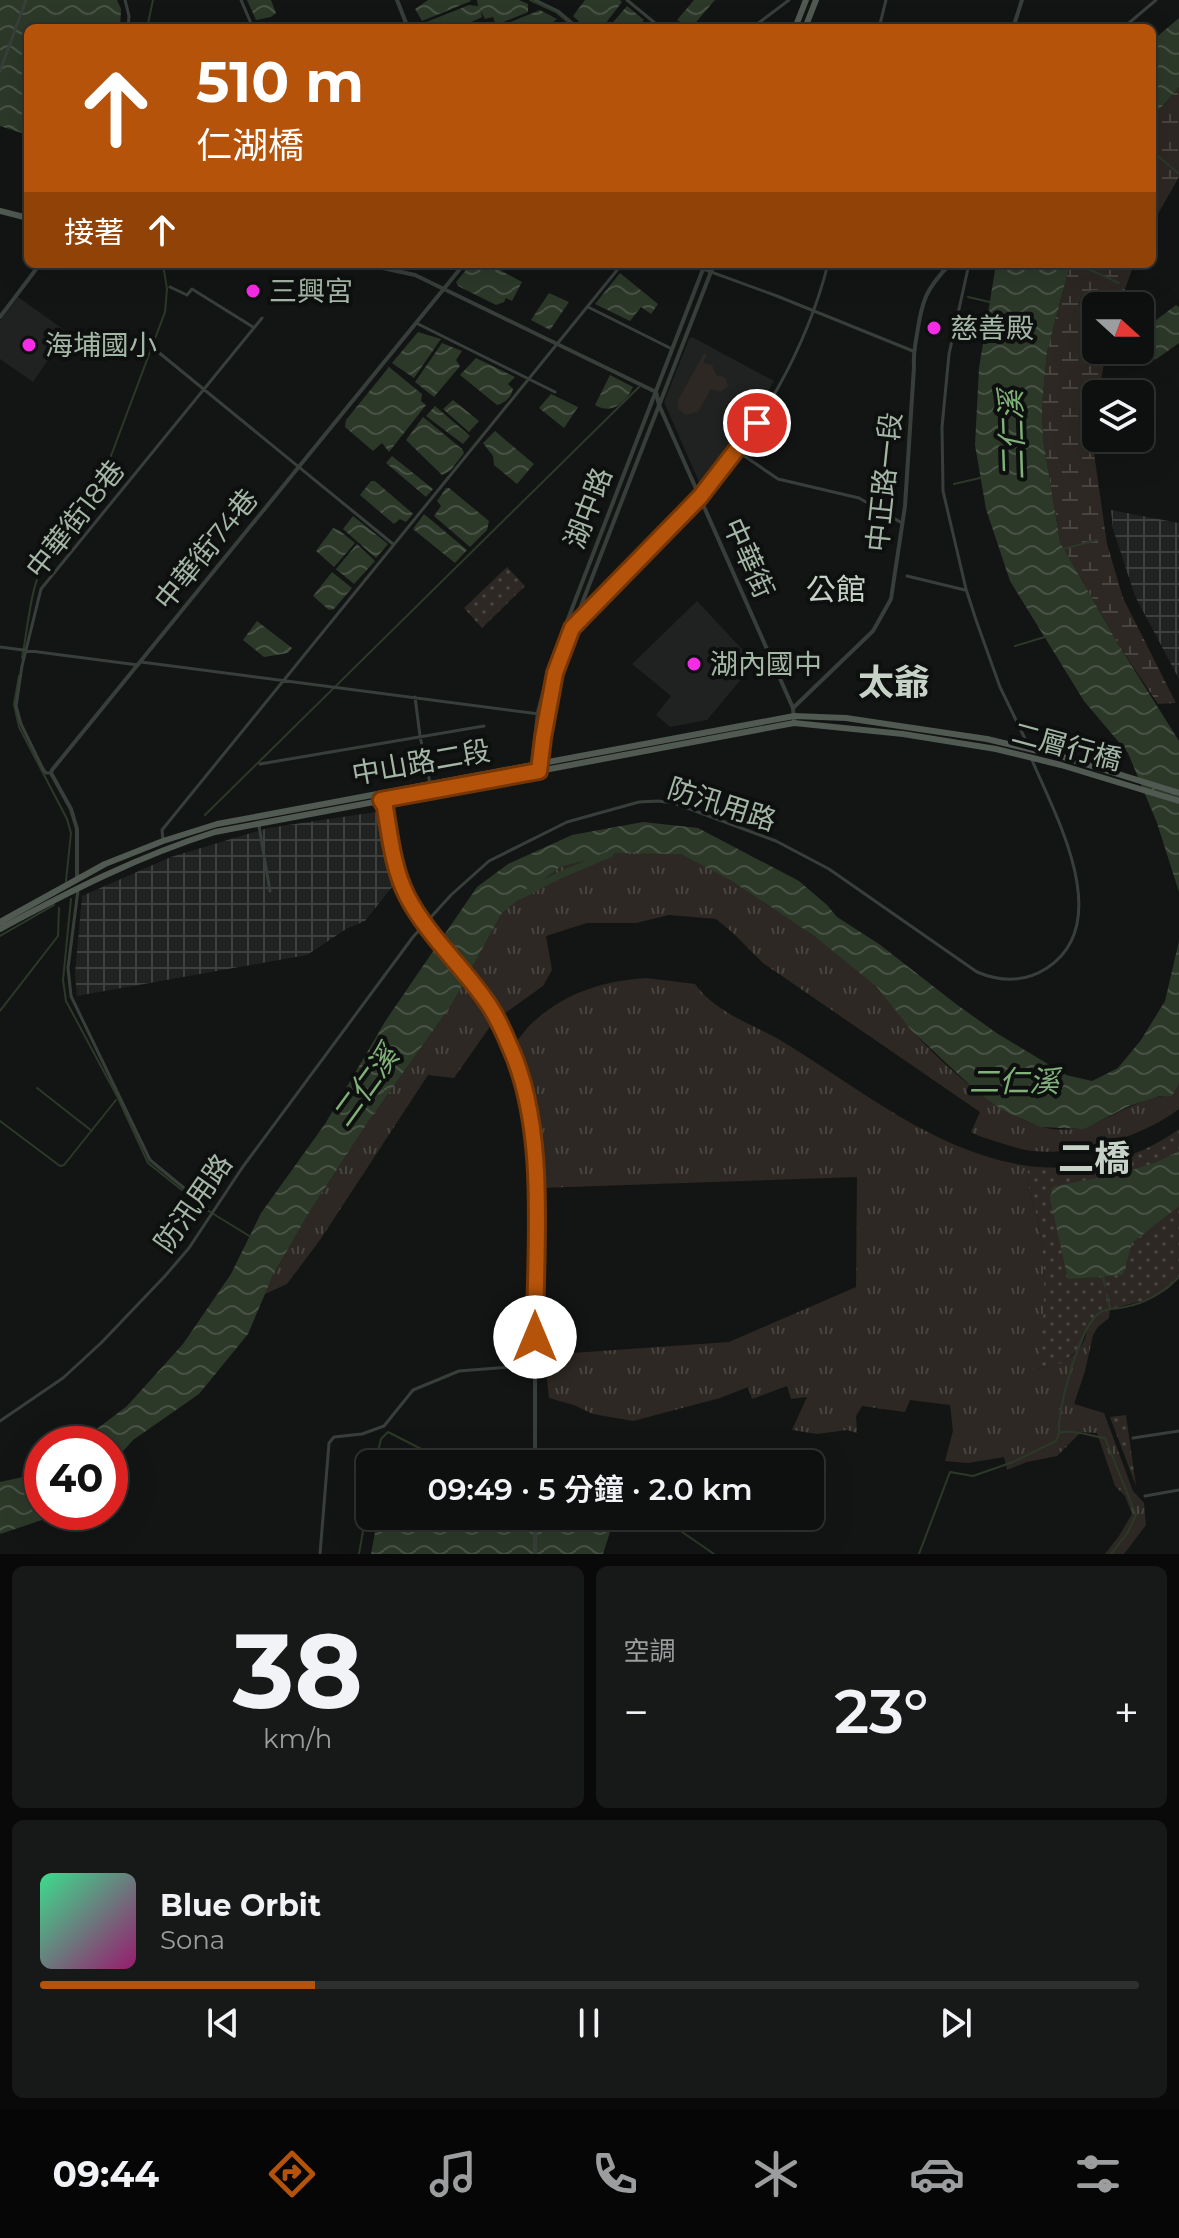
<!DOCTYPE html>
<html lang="zh-TW">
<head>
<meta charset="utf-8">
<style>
  :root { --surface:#0e100f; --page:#171918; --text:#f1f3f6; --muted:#9b9d9e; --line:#2e302f; --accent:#b45309 }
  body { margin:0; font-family:Montserrat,"Noto Sans TC",sans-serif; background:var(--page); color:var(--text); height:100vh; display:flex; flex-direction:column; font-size:30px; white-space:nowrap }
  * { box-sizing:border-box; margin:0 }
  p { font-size:26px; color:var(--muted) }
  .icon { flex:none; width:44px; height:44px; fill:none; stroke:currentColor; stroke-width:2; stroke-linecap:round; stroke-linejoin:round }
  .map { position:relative; height:1554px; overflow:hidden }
  .sheet { display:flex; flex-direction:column; gap:12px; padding:12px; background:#080908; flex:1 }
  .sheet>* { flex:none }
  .guide { position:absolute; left:24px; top:24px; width:1132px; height:244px; border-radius:12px; box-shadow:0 8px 32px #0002,0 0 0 2px var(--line); background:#b45309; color:#fff; overflow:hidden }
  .needle { width:52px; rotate:111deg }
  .controls { position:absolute; left:1082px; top:292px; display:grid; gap:16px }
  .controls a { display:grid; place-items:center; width:72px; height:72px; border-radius:12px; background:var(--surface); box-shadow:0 8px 32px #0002,0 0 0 2px var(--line); font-size:40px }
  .speed { position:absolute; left:24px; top:1426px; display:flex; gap:16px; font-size:40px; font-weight:700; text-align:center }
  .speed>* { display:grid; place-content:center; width:104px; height:104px; border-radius:50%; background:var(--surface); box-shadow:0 8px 32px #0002,0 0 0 2px var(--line); line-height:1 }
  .speed .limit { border:12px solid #d22; background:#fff; color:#111 }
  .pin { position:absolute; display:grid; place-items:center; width:68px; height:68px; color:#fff; margin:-34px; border:4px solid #fff; border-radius:50%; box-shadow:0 2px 8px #0007 }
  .me { position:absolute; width:88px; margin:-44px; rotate:0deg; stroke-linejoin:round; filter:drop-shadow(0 0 6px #0008) }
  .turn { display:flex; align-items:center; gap:28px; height:168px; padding:0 40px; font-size:36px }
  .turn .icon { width:104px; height:104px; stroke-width:2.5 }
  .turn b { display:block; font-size:56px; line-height:68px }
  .then { display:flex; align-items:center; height:76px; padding:0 40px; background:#0003; gap:16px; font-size:30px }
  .big { font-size:60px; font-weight:600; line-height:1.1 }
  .sheet .card { flex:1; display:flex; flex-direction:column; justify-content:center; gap:12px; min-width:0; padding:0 28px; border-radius:12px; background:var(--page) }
  .sheet .dial { align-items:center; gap:0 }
  .dial b { font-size:104px; line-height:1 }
  .song { display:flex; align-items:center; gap:24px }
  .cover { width:96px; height:96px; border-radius:12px; background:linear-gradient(135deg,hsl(150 70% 55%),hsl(320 70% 35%)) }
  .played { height:8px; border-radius:4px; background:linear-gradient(90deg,var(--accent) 25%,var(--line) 25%) }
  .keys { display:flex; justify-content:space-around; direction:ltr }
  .heat { display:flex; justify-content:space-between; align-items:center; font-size:44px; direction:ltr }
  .sheet .tiles { flex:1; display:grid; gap:12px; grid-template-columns:1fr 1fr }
  .card:last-child { grid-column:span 2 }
  .trip { position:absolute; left:356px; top:1450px; width:468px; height:80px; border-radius:12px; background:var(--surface); box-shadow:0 8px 32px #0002,0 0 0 2px var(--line); font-weight:600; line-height:80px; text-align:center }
  .menu { display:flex; height:128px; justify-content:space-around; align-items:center; background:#060606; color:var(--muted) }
  .menu .icon { width:56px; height:56px }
  .menu .selected { color:var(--accent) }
  .menu b { font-size:36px; color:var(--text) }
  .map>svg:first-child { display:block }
</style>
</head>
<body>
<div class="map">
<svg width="1179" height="1554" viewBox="0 0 1179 1554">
  <defs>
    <pattern id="industrial-grid" width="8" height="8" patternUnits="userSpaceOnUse" patternTransform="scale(2)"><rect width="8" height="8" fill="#1f2220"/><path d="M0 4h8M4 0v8" fill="none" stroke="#3d403d"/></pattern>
    <pattern id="grass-tufts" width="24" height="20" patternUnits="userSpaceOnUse" patternTransform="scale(2)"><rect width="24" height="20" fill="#2d2823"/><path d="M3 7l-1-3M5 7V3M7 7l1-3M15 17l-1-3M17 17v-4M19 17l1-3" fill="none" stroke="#484540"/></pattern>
    <pattern id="wetland-marsh" width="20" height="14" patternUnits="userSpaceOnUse" patternTransform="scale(2)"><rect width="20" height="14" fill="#2d2823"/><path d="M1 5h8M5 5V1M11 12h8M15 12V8" fill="none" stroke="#484540"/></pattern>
    <pattern id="park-dots" width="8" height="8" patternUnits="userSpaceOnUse" patternTransform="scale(2)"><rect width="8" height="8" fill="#2d2823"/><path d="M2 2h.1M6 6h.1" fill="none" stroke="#484540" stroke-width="1.8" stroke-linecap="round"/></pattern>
    <pattern id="water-waves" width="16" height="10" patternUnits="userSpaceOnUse" patternTransform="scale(2)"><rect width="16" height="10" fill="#2c3929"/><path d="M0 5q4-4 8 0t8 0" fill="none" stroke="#485345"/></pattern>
  </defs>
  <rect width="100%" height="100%" fill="#131514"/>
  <path fill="#1f2220" d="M18,297L67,332L33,382L0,359V321Z
    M692,337L774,381L751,421L705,485L700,484L664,402L689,339Z
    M697,601L755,663L707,720L670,727L656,715L671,696L632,664Z"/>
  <path fill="url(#industrial-grid)" d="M1111,510L1179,523V679L1135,596L1113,529Z
    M376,812L392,887L365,921L346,929L307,955L77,996L75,973L82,896L171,857L268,828Z"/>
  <path fill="url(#grass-tufts)" d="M617,853C635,853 668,849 684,855C714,866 741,887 768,905C804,929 843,954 875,985C888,997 898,1014 909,1027C939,1062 996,1113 1039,1126C1093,1143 1121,1098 1172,1095L1179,1084V1109C1142,1137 1079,1156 1033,1151C1015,1149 996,1141 979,1136L971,1132L980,1112L763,963L733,933L716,919L669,915L636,923H587L546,936L552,970L543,986L494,1021L454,1078L428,1075L320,1240L287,1284L265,1294L273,1275L310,1211L366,1125L452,1004L502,913L560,867Z
    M646,978L695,984C715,1012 750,1023 780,1040C860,1088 933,1152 1028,1166C1025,1187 1036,1206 1039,1227C1047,1274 1045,1321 1038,1369C1052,1365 1070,1361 1079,1349C1092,1333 1081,1318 1110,1309L1109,1318L1098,1327L1093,1335L1085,1371L1074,1404L1104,1413L1133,1491L1144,1503L1146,1525L1124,1554H1105L1119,1536L1132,1514L1125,1496L1115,1486L1097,1433L1081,1432L1057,1456L1027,1462L1007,1470L1004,1457L968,1463L945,1461L953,1431L950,1405L910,1400L905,1412L862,1406L856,1416L857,1433L847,1430L817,1434L792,1430L807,1397L791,1399L787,1386L752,1399L748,1387L720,1398L633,1421L593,1414L574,1405L549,1398L544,1355L729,1342L856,1287L857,1177L539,1188L532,1092L512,1047C519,1039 525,1030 532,1023C565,993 602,981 646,978Z"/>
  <path fill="url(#wetland-marsh)" d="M1179,87V177L1152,224V118Z
    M1070,264H1134L1119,306H1096V350H1106L1099,394H1096L1093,446L1107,544L1123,598L1176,703L1158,704L1118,644L1060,542L1043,439L1042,406L1047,352Z"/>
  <path fill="url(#park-dots)" d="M507,567L525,586L482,628L464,608Z
    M1179,1129V1277L1169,1288L1150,1299L1099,1312L1088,1325L1080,1349L1061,1363L1037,1369C1045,1322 1047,1274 1039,1227C1036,1206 1025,1187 1028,1166C1084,1172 1133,1162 1179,1129Z
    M1126,1415L1136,1486L1110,1417Z"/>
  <path fill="#2d2823" d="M704,353L707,355L703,363L712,365L716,375L725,377L728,386L721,392L711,389L698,412L686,415L679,410L677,402Z"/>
  <path fill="url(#water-waves)" d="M0,0H117L121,9L120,28H28V135L0,126Z
    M247,0H271L276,13L271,17L256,20Z
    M428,0H470L471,1L422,21L415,9Z
    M477,0H519L528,4V12L496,25L493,17L485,19L481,11L482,17L459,28H420L419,25L469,5L478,6Z
    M585,0H620L622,2L602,28H586L573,16Z
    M694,0H715L691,28L677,20Z
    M627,6L644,20L638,28H608Z
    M540,10L557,19L549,25L550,28H496Z
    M1179,18V87L1152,118V41Z
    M471,264H489L522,282L512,301L506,298L504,302L496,305L458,286L456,282Z
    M996,264H1070L1047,352L1042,406L1043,439L1060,542L1118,644L1179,741V892L1157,823L1128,753L1084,701L1010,581L986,509L975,445L979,368Z
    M620,273L658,304L651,314L641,307L630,321L595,304Z
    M549,293L569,302L550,330L531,320Z
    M1176,305L1179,307V343L1155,360L1140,339V332Z
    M418,332L441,339L414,378L392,363Z
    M442,343L462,351L456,360L460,366L434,397L415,382Z
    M476,358L515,377L508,384L513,389C511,398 505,403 497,405L460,375Z
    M389,367L422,394L421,401L426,405L389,452L382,443L373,451L345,427L346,420Z
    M610,375L633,387C626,403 611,415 595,405Z
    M551,394L578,407L564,428L539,408Z
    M453,400L479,421L469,432L443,409Z
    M435,406L470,436L463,444L426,416Z
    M423,417L462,449L464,453L450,471L442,475L406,440Z
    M495,431L534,464L517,484L494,465L493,456L483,443Z
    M392,456L433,489L426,497L386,463Z
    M371,481H375L411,512L413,514L406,522L400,519L394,524L360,495Z
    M446,488H449L489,521L487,530L470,547L434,516L441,506L437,501Z
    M424,514L467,550L455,563L413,529Z
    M353,516L388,544L376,558L343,529Z
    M333,528L340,531L355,543L334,567L316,551Z
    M357,544L375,561L354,584L336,569Z
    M332,572L352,588L334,609L329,610L313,596Z
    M257,621L292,648L288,653L264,657L243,640Z
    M643,822L698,828L799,881L827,905L837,917L879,944L956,1004L998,1034L1066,1075L1092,1081L1118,1068L1141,1040L1165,1001L1179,941V1084L1172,1096H1160L1129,1106L1084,1129L1040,1127L1002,1110L975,1090L911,1030L876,986L814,936L732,881L681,854L617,853L560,867L502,913L452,1004L366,1125L310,1211L273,1275L248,1334L199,1394L133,1440L110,1466V1444H77L127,1406L183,1344L231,1274L261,1213L325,1124L386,1020L477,887L508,864L572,835Z
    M1179,1151V1206L1132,1243L1123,1275L1068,1279L1050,1199L1053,1187C1095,1177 1141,1173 1179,1151Z
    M42,1469V1512H57L48,1518L0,1534V1482L32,1475Z
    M378,1516H422L420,1526L433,1530L438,1516L470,1518L471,1516H557L610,1532L603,1554H371Z"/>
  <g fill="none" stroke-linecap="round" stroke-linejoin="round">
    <path stroke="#2c3929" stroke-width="2" d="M530,0L556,12L575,28
      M147,28L153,0
      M1152,151L1178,173
      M1077,264L1119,283
      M968,297L994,303
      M954,484L980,478
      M1063,549L1097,540
      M1015,646L1048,636
      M22,658C29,623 30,578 52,548C65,530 84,520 94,501L165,312L167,289L163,264
      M19,676L14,704L19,727L67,819L71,833L66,881
      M205,815L639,387
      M71,899L63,980L66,1001L118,1098L148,1163L207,1210L251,1237
      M0,936L54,905
      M0,1011L58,936L59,908
      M37,1088L92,1131
      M0,1121L60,1166L64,1165L116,1100
      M1103,1276L1105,1286
      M1107,1295L1110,1308
      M375,1464L381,1439L388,1432L435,1456L467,1464
      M583,1516L592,1520L605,1516
      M659,1516L714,1554
      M359,1554L370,1491
      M919,1554L950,1472L973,1476L1013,1462L1056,1441L1059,1433
      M1111,1554L1128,1532L1136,1515L1105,1438C1091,1436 1073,1429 1059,1433C1057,1409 1080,1323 1101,1312C1108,1308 1117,1309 1125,1307C1146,1303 1164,1292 1179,1277"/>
    <path stroke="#2c3929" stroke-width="7" d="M520,896L560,875L610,854"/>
    <path stroke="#383f3a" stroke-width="3" d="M125,0L129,16L128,28
      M241,0L253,28
      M535,0L558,11L578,28
      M627,0L661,28
      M566,28L575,25
      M752,28L789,0
      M879,28L886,0
      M1123,28L1156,0
      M0,71L26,0
      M969,264L949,354L942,427L943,491L966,589L976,620L1000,687L1029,747
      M703,269L777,296L913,351
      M170,287L187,295L192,289L253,327
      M588,307L672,349
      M416,323L555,392
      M146,342L393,544
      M737,451L778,479L859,498L902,523
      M907,576L965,590
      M565,629L572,628C614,584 660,542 700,497C759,431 806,350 828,264
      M0,647L138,665
      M141,662L547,715
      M415,697L420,736L430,783
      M260,764L484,726
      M51,773H46L43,769L21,724L16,706L22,666L41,589L262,318
      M259,826L270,891
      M163,840L162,830L622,264
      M78,890L68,968L71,996L150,1160L207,1207
      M0,1421L63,1378L101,1343L165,1276L189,1248L242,1168L413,937L451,895L489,861L567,822L639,802L658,801L674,803L776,841L829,869L977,972C1001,982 1024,983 1047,968C1116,923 1055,815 1032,760
      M1133,1438L1179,1431
      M1145,1496L1179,1490
      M320,1554L329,1443L334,1437L362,1434L384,1426L413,1390L459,1371L535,1365"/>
    <path stroke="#383f3a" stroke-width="4" d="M397,0L408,28
      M1013,28L1022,0
      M364,264L415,275L656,392L659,405L793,708
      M0,317L40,264
      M794,723L793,708L873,631L891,599L905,506L914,367C913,355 915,346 917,334C922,300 926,289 950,264
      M539,771L543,738L558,665L714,264
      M531,772L538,712L551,663L705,264
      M380,792L393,851
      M77,878V829L71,809L51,773L52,770L464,264
      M510,1046L528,1104L535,1155V1464
      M535,1554V1516"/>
    <path stroke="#505952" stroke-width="6" d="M795,28L806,0
      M805,28L816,0
      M0,211L28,218
      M0,922L105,864L163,841L217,824L794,716L846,718L987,739L1063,757L1179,793
      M0,929C70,891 139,856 215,832L794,723L903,734L996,749L1061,765L1179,801"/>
    <path stroke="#383f3a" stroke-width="4" d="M393,851C406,917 453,948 487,1002C496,1016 503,1031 510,1046"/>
  </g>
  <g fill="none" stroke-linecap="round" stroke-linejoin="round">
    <defs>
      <path id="route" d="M535,1337C535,1246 548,1131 510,1047C503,1030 495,1012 484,998C460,964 426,933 407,896C393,868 390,837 385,807L381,800L539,771L543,738L555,673L572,628L700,497L757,423"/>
    </defs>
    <use href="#route" stroke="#753606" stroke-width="20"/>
    <use href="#route" stroke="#b45309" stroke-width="14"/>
  </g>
  <g fill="#f52be6" stroke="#0e100f" stroke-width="3">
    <circle cx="253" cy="291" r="8"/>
    <circle cx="934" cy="328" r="8"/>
    <circle cx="29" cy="345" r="8"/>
    <circle cx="694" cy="664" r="8"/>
  </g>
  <g text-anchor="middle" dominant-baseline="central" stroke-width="8" stroke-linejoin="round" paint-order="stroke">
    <g font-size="28" fill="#a4b6a6" stroke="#0e100f" text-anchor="start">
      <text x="269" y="291">三興宮</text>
      <text x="950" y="328">慈善殿</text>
      <text x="45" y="345">海埔國小</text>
      <text x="710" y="664">湖內國中</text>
    </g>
    <g font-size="28" fill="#a4b6a6" stroke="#0e100f">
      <text transform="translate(884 482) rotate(-84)">中正路一段</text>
      <text transform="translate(588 508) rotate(-69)">湖中路</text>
      <text transform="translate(75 519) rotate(-52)">中華街18巷</text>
      <text transform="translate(206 549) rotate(-51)">中華街74巷</text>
      <text transform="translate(749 558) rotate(66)">中華街</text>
      <text transform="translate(1067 746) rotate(15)">二層行橋</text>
      <text transform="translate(421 762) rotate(-10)">中山路二段</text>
      <text transform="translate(722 804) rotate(18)">防汛用路</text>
      <text transform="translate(193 1203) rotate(-55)">防汛用路</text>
    </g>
    <g font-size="30" font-style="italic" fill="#81b27a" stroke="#0e100f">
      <text transform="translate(1012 435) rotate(-92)">二仁溪</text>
      <text x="1014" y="1081">二仁溪</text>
      <text transform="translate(365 1086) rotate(-54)">二仁溪</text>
    </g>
    <g font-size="30" fill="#c6d2c7" stroke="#0e100f">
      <text x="836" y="589">公館</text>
    </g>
    <g font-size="36" font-weight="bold" fill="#c6d2c7" stroke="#0e100f">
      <text x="894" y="682">太爺</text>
      <text x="1094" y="1158">二橋</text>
    </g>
  </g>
</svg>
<div class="controls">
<a><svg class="needle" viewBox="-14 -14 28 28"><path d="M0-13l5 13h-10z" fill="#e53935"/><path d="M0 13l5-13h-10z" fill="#9b9d9e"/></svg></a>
<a><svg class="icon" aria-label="layers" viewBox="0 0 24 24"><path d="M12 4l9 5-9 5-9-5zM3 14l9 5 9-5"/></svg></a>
</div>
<div class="speed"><div class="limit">40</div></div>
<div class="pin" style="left:757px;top:423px;background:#d93025"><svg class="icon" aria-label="arrive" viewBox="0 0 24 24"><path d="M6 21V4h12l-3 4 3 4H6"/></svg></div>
<svg class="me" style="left:535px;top:1337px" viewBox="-20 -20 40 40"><circle r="19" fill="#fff"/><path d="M0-13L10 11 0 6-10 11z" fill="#b45309"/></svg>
<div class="trip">09:49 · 5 分鐘 · 2.0 km</div>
<div class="guide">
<div class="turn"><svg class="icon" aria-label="ahead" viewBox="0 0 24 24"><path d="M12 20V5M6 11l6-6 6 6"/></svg><div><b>510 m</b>仁湖橋</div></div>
<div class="then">接著<svg class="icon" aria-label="ahead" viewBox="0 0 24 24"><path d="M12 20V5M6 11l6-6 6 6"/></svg></div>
</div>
</div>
<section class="sheet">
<div class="tiles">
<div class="card dial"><b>38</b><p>km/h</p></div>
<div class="card"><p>空調</p>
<div class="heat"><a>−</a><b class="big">23°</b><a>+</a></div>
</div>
<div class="card">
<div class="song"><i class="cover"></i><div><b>Blue Orbit</b><p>Sona</p></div></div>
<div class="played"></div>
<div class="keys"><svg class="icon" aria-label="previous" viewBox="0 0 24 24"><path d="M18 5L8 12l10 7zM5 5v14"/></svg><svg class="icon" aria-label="pause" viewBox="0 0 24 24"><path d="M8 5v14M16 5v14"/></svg><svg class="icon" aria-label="next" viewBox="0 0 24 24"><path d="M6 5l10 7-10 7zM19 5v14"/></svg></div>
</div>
</div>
</section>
<nav class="menu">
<b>09:44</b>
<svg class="icon selected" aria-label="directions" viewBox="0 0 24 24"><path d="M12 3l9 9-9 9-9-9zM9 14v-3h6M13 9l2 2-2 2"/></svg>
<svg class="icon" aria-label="music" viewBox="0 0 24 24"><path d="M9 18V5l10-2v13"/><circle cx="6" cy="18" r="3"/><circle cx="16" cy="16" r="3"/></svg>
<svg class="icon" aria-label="phone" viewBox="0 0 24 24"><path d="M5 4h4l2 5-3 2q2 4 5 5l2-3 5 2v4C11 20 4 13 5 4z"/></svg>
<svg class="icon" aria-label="climate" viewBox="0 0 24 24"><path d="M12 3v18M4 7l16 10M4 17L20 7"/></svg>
<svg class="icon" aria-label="car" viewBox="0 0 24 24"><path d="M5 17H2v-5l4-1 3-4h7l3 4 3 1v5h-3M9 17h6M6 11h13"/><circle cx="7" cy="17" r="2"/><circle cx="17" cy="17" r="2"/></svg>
<svg class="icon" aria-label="filters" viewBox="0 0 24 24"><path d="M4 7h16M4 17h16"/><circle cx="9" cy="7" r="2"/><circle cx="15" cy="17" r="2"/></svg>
</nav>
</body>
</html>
